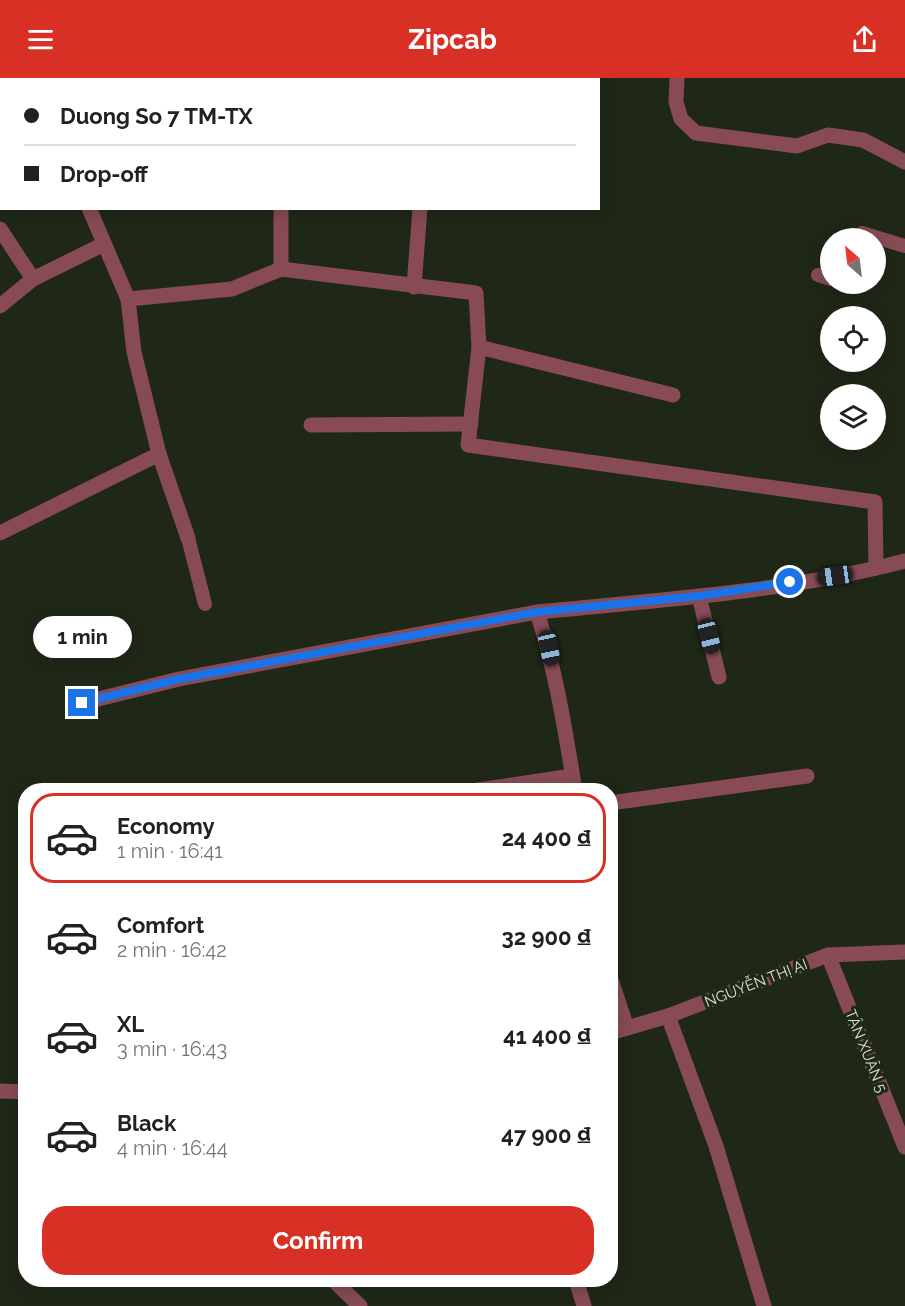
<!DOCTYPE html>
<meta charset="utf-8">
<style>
body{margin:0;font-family:Raleway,sans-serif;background:#f2f2f2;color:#202124;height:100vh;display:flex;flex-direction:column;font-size:22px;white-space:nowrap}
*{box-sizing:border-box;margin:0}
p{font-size:20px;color:#757577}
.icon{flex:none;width:33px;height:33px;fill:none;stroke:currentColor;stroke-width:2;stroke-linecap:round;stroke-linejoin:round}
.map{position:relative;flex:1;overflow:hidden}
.sheet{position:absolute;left:18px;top:705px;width:600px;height:504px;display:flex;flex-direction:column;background:#fff;border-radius:24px;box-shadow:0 3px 15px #0003}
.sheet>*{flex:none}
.hud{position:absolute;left:0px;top:0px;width:600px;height:132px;box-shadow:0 3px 15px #0003;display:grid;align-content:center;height:132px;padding:0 24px;background:#fff}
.needle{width:39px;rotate:332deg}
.controls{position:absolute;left:820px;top:150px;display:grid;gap:12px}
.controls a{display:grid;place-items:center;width:66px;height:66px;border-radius:50%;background:#fff;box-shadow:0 3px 15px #0003;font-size:30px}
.end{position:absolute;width:27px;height:27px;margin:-14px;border:8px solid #1a73e8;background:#fff;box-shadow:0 0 0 3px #fff}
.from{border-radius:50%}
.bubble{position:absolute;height:42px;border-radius:21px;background:#fff;box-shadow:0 3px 15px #0003;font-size:20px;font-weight:700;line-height:42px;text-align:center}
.car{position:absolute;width:18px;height:36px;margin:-18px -9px;border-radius:8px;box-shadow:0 0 4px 2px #0007;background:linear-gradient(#222 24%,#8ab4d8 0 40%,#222 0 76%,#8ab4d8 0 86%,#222 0)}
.hud b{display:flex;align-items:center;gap:21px;height:57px;font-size:22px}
.hud b+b{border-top:2px solid #e0e0e0}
.hud i{width:15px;height:15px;background:#202124}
ul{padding:10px 0 0;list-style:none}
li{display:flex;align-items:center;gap:18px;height:90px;margin:0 12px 9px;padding:0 12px;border:3px solid transparent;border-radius:24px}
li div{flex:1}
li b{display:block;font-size:22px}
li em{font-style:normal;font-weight:700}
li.on{border-color:#d93025}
li>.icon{width:54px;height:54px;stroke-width:1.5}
.button{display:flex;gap:12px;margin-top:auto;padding:12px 24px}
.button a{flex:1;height:69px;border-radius:24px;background:#d93025;color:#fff;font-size:24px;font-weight:700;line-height:69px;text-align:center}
header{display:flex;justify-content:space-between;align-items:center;height:78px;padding:0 24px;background:#d93025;color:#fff;font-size:27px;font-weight:700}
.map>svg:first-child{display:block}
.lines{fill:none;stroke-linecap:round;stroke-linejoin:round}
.service{stroke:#884b55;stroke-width:14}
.minor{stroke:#884b55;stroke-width:15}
.tertiary{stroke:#884b55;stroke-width:15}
.route{stroke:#1a73e8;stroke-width:8}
.labels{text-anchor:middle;stroke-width:6;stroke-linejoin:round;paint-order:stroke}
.street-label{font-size:15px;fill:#dbe1d6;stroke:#1f2817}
</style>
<header><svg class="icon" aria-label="menu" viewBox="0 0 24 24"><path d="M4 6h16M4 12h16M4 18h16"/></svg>Zipcab<svg class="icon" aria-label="share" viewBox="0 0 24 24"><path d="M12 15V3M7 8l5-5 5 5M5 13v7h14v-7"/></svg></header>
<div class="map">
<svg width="905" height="1228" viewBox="0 0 905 1228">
<rect width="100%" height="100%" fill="#1f2817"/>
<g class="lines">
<g class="service">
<polyline points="860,160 862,155 905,168"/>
<polyline points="818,197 831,201"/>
<polyline points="188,460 205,526"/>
</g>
<g class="minor">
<polyline points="677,0 676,24 681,41 696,55 797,68 828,57 863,62 905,84"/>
<polyline points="287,2 287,0"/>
<polyline points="452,2 452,0"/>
<polyline points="89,130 128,221"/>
<polyline points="0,151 33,201"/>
<polyline points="281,191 476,215 479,269 468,367 875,424 876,490"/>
<polyline points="414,209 420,130"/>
<polyline points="0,228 33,201 104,166"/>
<polyline points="479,269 673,317"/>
<polyline points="311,347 471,346"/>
<polyline points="159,376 188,460"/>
<polyline points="0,455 159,376 134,274 128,221 232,211 281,191 281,130"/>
<polyline points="699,518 719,599"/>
<polyline points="82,625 179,601 537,534"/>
<polyline points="478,712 572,698"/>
<path d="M575,712c-10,-60 -19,-119 -38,-178 123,-12 249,-20 368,-51"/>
<polyline points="610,725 807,698"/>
<polyline points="828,877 905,1069"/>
<polyline points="610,898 627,950"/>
<polyline points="668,938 716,1068 764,1228"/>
<polyline points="333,1202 360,1228"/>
<polyline points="576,1202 584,1228"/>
</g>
<g class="tertiary">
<polyline points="610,955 668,938 828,877 905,874"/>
<polyline points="0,1013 26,1014"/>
</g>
</g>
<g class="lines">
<polyline class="route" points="82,625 179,601 537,534 699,518 790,504"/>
</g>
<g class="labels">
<g class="street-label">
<text transform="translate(756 905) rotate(-21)" y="5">NGUYỄN THỊ AI</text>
<text transform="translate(866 973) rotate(68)" y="5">TÂN XUÂN 5</text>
</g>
</g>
</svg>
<div class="controls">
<a><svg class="needle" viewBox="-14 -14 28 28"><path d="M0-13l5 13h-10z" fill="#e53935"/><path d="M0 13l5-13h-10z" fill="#757577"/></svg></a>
<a><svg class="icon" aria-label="locate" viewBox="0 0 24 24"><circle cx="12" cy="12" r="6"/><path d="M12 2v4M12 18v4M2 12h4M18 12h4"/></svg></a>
<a><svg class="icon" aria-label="layers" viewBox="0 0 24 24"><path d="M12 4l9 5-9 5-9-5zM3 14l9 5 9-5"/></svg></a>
</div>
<i class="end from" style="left:790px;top:504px"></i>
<i class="end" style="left:82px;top:625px"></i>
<div class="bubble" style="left:33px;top:538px;width:99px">1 min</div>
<i class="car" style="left:835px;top:498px;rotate:262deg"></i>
<i class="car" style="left:709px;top:558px;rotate:166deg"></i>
<i class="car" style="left:549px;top:570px;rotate:168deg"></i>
<div class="hud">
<b><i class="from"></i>Duong So 7 TM-TX</b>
<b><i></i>Drop-off</b>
</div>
<section class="sheet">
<ul>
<li class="on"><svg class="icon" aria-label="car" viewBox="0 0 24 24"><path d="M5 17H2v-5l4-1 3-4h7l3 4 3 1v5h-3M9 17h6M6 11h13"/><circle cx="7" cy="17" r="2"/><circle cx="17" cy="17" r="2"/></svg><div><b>Economy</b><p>1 min · 16:41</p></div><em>24 400 ₫</em></li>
<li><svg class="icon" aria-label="car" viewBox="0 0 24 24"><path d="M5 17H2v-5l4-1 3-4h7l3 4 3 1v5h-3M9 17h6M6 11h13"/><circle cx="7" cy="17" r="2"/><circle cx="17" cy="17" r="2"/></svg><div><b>Comfort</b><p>2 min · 16:42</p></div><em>32 900 ₫</em></li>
<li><svg class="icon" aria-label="car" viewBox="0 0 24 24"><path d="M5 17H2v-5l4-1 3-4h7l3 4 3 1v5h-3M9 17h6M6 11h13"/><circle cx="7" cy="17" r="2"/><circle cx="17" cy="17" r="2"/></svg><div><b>XL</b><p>3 min · 16:43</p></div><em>41 400 ₫</em></li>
<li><svg class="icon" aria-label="car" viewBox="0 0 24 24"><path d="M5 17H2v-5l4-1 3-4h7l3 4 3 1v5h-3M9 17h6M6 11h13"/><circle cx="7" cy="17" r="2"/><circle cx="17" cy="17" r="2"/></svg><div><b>Black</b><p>4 min · 16:44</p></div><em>47 900 ₫</em></li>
</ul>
<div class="button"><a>Confirm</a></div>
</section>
</div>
